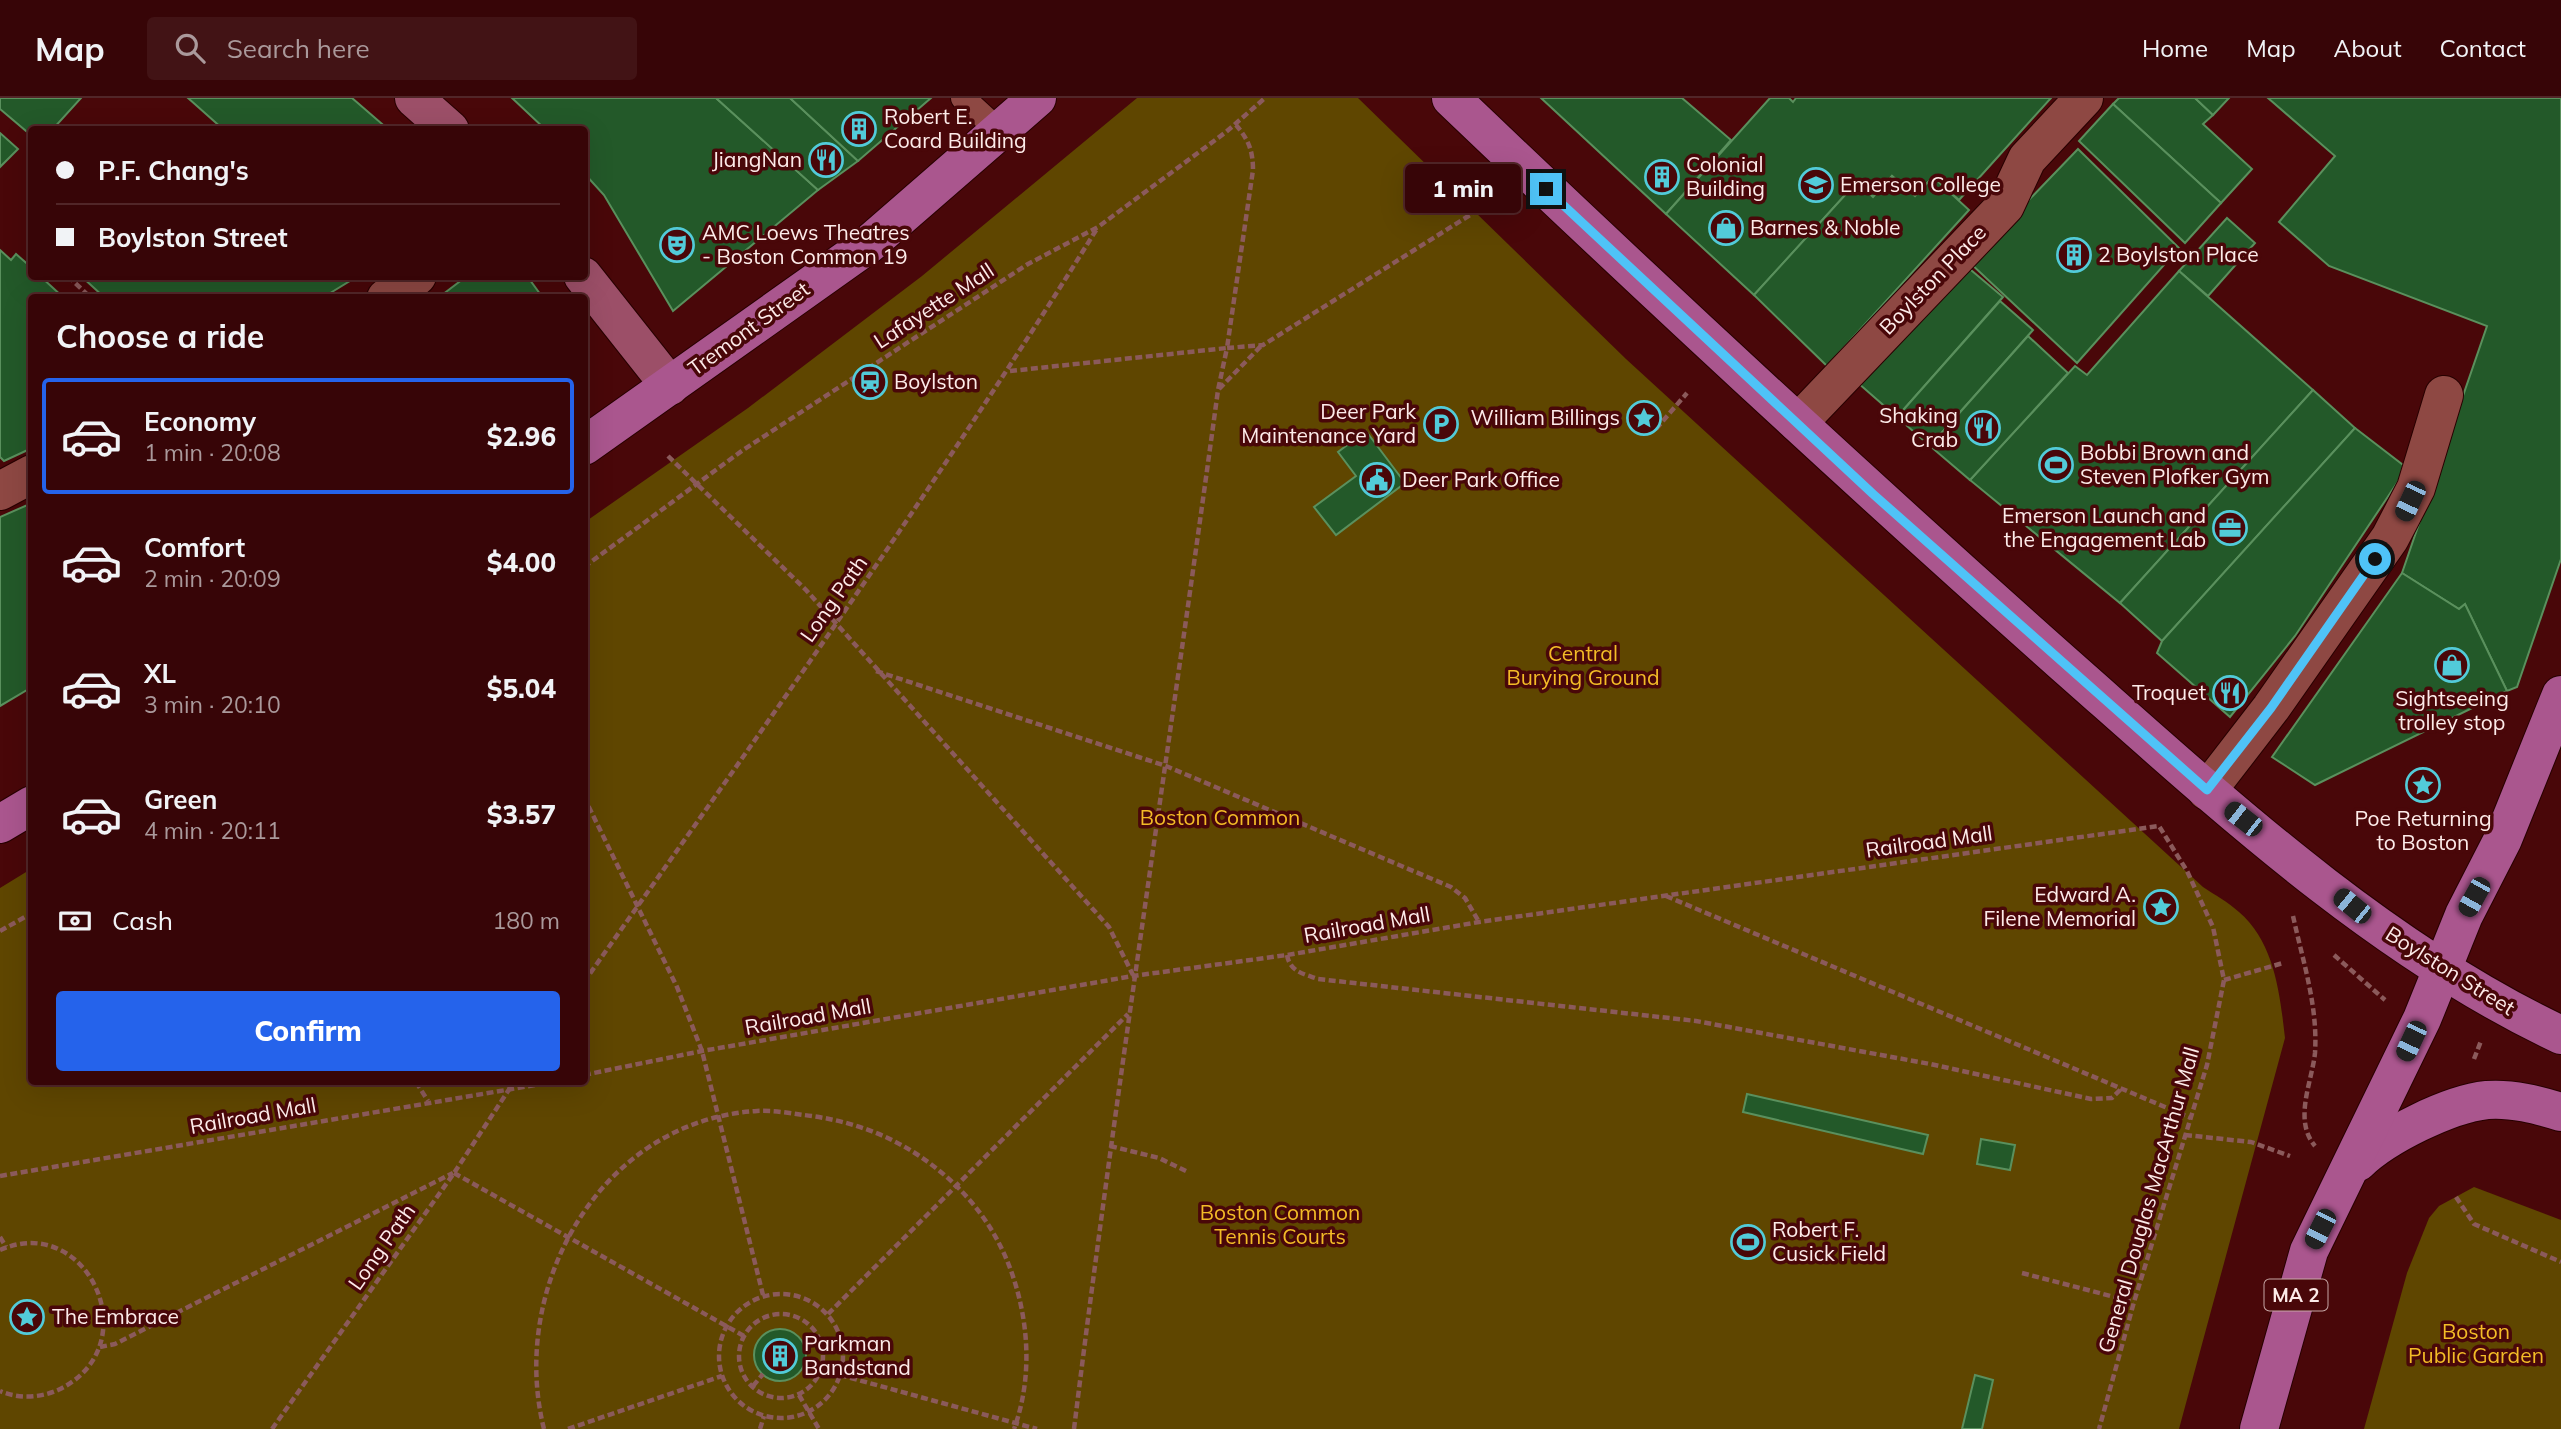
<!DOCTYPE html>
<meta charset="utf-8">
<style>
body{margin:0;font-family:Mulish,sans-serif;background:#421315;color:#f1f3f6;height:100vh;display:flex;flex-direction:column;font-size:26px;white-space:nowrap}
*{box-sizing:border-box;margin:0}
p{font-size:23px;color:#aa999b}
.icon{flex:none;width:38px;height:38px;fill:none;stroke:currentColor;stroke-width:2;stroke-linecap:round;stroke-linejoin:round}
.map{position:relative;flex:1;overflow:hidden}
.side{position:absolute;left:28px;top:196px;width:560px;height:791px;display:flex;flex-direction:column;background:#370507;border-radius:7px;box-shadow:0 7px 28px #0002,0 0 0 2px #512628}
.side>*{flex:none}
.top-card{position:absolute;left:28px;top:28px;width:560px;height:154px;border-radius:7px;box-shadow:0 7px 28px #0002,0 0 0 2px #512628;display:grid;align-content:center;height:154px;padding:0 28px;background:#370507}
.end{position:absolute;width:32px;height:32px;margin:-16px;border:9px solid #4fc3f7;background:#111;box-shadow:0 0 0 4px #111}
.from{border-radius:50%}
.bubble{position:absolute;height:49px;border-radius:7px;background:#370507;box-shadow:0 7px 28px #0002,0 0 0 2px #512628;font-size:23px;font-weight:800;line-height:49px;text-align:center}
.car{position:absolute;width:21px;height:42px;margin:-21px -10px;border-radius:9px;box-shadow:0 0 5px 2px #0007;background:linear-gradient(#222 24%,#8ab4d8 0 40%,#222 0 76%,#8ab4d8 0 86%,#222 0)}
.top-card b{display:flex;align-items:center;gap:24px;height:66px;font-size:26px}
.top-card b+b{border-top:2px solid #512628}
.top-card i{width:18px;height:18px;background:#f1f3f6}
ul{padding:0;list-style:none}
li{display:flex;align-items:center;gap:21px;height:116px;margin:0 14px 10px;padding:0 14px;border:4px solid transparent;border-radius:7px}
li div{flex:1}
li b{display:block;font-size:26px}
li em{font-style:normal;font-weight:800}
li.current{border-color:#2563eb}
li>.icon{width:63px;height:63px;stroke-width:1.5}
h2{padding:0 28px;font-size:32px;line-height:84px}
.pay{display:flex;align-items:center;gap:18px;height:77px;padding:0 28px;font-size:26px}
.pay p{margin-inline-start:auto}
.action{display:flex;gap:14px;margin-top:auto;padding:14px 28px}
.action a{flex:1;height:80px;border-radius:7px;background:#2563eb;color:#fff;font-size:28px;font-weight:800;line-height:80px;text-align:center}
header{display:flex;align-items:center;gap:42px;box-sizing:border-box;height:98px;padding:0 35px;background:#370507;border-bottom:2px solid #512628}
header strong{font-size:33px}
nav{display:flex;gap:38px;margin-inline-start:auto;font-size:24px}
.search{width:490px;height:63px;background:#421315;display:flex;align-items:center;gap:18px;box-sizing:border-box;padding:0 24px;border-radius:7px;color:#aa999b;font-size:26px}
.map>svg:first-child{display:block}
.green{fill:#5f4600}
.building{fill:#235929;stroke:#5a905d;stroke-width:2}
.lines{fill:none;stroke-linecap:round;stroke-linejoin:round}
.lane-casing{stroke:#270000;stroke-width:26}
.street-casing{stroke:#270000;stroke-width:40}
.secondary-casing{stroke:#270000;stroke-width:40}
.primary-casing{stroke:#270000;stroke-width:40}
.path{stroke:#8b5a5b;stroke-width:4.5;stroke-dasharray:7 3.5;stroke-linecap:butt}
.lane{stroke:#8e4843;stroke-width:24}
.street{stroke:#8e4843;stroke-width:38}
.secondary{stroke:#9c4f68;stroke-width:38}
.primary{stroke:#aa568e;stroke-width:38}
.route{stroke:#4fc3f7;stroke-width:9}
.labels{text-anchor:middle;stroke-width:7;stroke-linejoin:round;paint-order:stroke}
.shield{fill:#490709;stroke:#c7a7a6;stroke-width:2}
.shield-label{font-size:19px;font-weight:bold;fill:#fdebe9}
.poi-label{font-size:21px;fill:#fdebe9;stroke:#490709;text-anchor:start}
.street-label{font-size:21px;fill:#fdebe9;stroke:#490709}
.park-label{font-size:21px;fill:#f3bc27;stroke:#490709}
</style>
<header>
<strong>Map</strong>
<div class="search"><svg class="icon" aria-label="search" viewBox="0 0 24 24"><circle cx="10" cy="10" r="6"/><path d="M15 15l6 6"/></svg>Search here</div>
<nav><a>Home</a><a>Map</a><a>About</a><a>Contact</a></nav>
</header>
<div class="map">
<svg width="2561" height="1331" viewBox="0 0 2561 1331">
<rect width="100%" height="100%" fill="#490709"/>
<g class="green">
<path d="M1137,0h221l268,261 577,528c12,8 25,15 36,25 36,31 41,83 46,126l-106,391h-2179v-541l31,-19 1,213h552l1,-560 163,-114 174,-132z"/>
<polygon points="2474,1089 2561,1122 2561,1331 2364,1331 2407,1175 2429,1120 2439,1108"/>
</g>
<g class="building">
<polygon points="0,0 81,0 52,32 32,32 32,38 0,11"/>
<polygon points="188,0 352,0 389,32 224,32"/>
<polygon points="512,0 716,0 818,92 673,213 604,97 584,75 584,32 546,32"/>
<polygon points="716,0 790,0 858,63 818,92"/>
<polygon points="790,0 931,0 858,63"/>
<polygon points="1541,0 1682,0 1731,42 1666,116"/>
<polygon points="1770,0 1789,0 1793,4 1796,0 2051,0 1959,102 1933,79 1915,98 1892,78 1873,99 1857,84 1754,197 1666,116"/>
<polygon points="2119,0 2195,0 2213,17 2203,26 2252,71 2221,105 2113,6"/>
<polygon points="2195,0 2229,0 2213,17"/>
<polygon points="2268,0 2561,0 2561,461 2517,589 2507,593 2465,506 2459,511 2402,475 2487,228 2329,168 2279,124 2335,58"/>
<polygon points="2113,6 2221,105 2185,145 2079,43"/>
<polygon points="0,35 18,51 0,69"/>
<polygon points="2078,51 2179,150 2077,265 1969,164"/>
<polygon points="1892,78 1915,98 1933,79 1969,112 1827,268 1754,197 1857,84 1873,99"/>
<polygon points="2227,120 2255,145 2208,198 2179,173"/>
<polygon points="0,152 11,162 16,156 32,170 32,178 40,178 64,200 32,200 32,350 4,363 0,359"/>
<polygon points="1965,167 2003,199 1897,319 1858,285"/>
<polygon points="2179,173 2313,292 2120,505 1970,382 2075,268 2087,277"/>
<polygon points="81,178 358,178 322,200 105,200"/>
<polygon points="467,178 527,178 543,200 438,200"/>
<polygon points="2000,203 2033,232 1930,348 1897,319"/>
<polygon points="2028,238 2068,275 1970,382 1930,348"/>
<polygon points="2313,292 2355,330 2162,543 2120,505"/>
<polygon points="2355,330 2407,370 2295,538 2230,619 2157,555 2162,543"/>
<polygon points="1366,333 1405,385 1336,437 1314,409 1356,378 1338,354"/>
<polygon points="32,405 32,589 0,608 0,419"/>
<polygon points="2402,475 2459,511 2465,506 2507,593 2315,687 2272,659"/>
<polygon points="1747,996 1928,1037 1923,1056 1743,1014"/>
<polygon points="1981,1041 2015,1047 2010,1072 1977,1066"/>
<circle cx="780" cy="1257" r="26"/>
<polygon points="1975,1277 1993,1282 1982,1331 1962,1331"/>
</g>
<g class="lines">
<g class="lane-casing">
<polyline id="lane" points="963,0 998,32"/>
</g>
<g class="street-casing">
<g id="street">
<polyline points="386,200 417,178"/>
<polyline points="1798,325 2005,108 2027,61 2084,0"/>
<polyline points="0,393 32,376"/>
<polyline points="2207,693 2271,610 2390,440 2416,390 2444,297"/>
</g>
</g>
<g class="secondary-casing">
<g id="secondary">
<polyline points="414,0 450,32"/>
<polyline points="583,178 670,288"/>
</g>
</g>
<g class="primary-casing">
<g id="primary">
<path d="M1451,0c201,192 405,381 613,566 152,134 312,284 497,371"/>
<polyline points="584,348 869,146 1037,0"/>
<polyline points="0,726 32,707"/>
<path d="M2358,1064c27,-26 91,-58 129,-62 25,-2 51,5 74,12"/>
<polyline points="2259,1331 2309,1153 2422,921 2464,817 2503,741 2561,597"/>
</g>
</g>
<g class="path">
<polyline points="68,178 91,200"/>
<path d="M1010,273l217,-23 26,-178c0,-20 -5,-31 -17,-45"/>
<polyline points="1219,291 1262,247"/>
<polyline points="1656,331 1687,295"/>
<polyline points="668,358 806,492 1109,829 1133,877"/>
<polyline points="584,469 743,352 1028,166 1098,129 1226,34 1265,0"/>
<polyline points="876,573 1166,668 1451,789 1465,800 1479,824"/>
<polyline points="584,699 677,889 702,953 763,1197"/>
<polyline points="1666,798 2191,1020"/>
<path d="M2293,818c10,46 25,90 22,137 -3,29 -22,67 0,93"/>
<polyline points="0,833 32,815"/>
<path d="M1287,857c3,17 17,19 31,24l378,42 234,43 161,35 21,-1 10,-10"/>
<polyline points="2334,857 2385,902"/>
<polyline points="2224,882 2283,865"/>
<path d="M584,884c176,-249 353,-496 514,-755"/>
<polyline points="2474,961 2481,943"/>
<polyline points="584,977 702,953 1133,878 1287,857 1479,824 2159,728 2187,773 2213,829 2224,882 2207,967 2134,1204 2099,1331"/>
<polyline points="416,984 428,1003"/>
<polyline points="2185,1037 2251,1044 2290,1058"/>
<polyline points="1110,1048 1159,1060 1186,1073"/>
<polyline points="454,1075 744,1238"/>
<polyline points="0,1078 553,984"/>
<polyline points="2456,1099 2474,1126 2561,1164"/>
<polyline points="0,1139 6,1149"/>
<path d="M0,1152c88,-39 150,97 58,140 -18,8 -40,9 -58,1"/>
<polyline points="2022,1175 2134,1204"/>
<circle cx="781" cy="1258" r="62"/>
<polyline points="828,1216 1128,916"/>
<circle cx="781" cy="1258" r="42"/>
<polyline points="100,1249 115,1246 453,1075"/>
<polyline points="840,1277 1037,1331"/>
<polyline points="753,1288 763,1276"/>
<polyline points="799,1297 819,1331"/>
<polyline points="272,1331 454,1075 514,984"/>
<path d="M544,1331c-36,-142 57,-309 213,-318 15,-1 32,2 47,4 42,5 79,17 114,40 42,28 74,65 92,113 19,51 23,109 4,161"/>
<polyline points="568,1331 722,1278"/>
<polyline points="760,1331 764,1318"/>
<path d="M1074,1331c43,-347 97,-692 144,-1039l9,-42 36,-3 223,-140"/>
</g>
<use href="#lane" class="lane"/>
<use href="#street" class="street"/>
<use href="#secondary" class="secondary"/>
<use href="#primary" class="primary"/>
</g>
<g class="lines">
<polyline class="route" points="1546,91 1873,396 2207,692 2271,610 2375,461"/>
</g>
<defs>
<g id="building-ring" transform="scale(1.75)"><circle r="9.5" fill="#490709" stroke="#52cbd9" stroke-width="1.5"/><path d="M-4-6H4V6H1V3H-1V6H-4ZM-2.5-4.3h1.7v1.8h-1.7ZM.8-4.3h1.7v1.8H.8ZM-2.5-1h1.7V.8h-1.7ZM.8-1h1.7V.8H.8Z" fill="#52cbd9"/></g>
<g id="restaurant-ring" transform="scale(1.75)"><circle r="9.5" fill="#490709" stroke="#52cbd9" stroke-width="1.5"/><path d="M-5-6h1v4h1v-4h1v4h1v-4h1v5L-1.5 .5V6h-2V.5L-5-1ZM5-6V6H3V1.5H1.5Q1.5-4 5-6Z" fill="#52cbd9"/></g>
<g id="university-ring" transform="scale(1.75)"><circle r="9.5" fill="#490709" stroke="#52cbd9" stroke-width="1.5"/><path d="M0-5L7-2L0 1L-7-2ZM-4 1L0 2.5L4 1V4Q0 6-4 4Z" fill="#52cbd9"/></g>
<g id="shop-ring" transform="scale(1.75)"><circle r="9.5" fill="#490709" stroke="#52cbd9" stroke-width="1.5"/><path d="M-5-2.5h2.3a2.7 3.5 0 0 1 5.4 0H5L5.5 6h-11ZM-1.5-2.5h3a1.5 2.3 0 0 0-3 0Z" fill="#52cbd9"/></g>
<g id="theatre-ring" transform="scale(1.75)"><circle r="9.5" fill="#490709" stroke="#52cbd9" stroke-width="1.5"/><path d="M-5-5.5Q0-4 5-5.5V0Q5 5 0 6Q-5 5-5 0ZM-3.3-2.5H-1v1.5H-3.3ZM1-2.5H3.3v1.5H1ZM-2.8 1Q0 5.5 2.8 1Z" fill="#52cbd9"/></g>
<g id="station-ring" transform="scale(1.75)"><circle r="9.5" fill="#490709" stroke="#52cbd9" stroke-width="1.5"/><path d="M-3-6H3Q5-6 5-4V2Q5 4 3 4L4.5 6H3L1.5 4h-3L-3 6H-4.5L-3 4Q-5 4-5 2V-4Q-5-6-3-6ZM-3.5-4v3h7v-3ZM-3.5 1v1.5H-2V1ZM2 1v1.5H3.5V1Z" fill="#52cbd9"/></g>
<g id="sight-ring" transform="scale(1.75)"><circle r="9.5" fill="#490709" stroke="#52cbd9" stroke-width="1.5"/><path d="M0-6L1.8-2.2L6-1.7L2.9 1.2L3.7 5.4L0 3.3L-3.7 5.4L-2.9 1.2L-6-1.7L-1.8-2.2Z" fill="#52cbd9"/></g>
<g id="parking-ring" transform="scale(1.75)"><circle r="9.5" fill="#490709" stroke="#52cbd9" stroke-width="1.5"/><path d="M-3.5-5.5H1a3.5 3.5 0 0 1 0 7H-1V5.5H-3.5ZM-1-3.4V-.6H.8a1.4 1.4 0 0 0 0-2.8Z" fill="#52cbd9"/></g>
<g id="stadium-ring" transform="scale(1.75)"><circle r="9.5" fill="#490709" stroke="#52cbd9" stroke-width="1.5"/><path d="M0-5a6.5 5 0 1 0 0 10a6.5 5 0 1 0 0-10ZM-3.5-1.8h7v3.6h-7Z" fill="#52cbd9"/></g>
<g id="civic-ring" transform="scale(1.75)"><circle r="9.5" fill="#490709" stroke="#52cbd9" stroke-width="1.5"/><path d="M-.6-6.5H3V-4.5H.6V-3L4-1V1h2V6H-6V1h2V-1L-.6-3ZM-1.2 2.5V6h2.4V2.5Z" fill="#52cbd9"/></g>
<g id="office-ring" transform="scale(1.75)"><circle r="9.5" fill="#490709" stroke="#52cbd9" stroke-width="1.5"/><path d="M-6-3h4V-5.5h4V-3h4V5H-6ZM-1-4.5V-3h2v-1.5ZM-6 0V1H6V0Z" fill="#52cbd9"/></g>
</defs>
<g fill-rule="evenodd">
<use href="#building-ring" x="859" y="31"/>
<use href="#restaurant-ring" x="826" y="62"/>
<use href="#building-ring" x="1662" y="79"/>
<use href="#university-ring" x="1816" y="87"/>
<use href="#shop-ring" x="1726" y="130"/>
<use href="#theatre-ring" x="677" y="147"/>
<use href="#building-ring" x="2074" y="157"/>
<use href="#station-ring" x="870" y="284"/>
<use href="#sight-ring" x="1644" y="320"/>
<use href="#parking-ring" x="1441" y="326"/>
<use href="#restaurant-ring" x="1983" y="330"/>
<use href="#stadium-ring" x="2056" y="367"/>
<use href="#civic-ring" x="1377" y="382"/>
<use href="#office-ring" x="2230" y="430"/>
<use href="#shop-ring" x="2452" y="567"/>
<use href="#restaurant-ring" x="2230" y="595"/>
<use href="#sight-ring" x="2423" y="687"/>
<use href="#sight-ring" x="2161" y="809"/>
<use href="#stadium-ring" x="1748" y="1144"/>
<use href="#sight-ring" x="27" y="1219"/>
<use href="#building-ring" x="780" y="1258"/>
</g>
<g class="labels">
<rect class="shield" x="2264.5" y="1181.5" width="63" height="31" rx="5"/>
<g class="shield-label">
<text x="2296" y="1204">MA 2</text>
</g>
<g class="poi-label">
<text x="884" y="26">Robert E.<tspan x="884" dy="24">Coard Building</tspan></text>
<text x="802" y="69" text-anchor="end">JiangNan</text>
<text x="1686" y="74">Colonial<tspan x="1686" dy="24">Building</tspan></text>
<text x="1840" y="94">Emerson College</text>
<text x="1750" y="137">Barnes &amp; Noble</text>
<text x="702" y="142">AMC Loews Theatres<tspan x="702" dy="24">- Boston Common 19</tspan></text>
<text x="2098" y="164">2 Boylston Place</text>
<text x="894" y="291">Boylston</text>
<text x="1416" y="321" text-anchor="end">Deer Park<tspan x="1416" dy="24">Maintenance Yard</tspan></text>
<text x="1958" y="325" text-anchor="end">Shaking<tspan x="1958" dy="24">Crab</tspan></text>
<text x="1620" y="327" text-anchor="end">William Billings</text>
<text x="2080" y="362">Bobbi Brown and<tspan x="2080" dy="24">Steven Plofker Gym</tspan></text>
<text x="1402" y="389">Deer Park Office</text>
<text x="2206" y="425" text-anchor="end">Emerson Launch and<tspan x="2206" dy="24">the Engagement Lab</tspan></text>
<text x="2206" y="602" text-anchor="end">Troquet</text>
<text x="2452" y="608" text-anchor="middle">Sightseeing<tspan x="2452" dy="24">trolley stop</tspan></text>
<text x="2423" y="728" text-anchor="middle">Poe Returning<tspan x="2423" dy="24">to Boston</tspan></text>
<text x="2136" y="804" text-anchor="end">Edward A.<tspan x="2136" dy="24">Filene Memorial</tspan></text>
<text x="1772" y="1139">Robert F.<tspan x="1772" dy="24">Cusick Field</tspan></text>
<text x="52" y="1226">The Embrace</text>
<text x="804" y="1253">Parkman<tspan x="804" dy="24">Bandstand</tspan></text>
</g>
<g class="street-label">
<text transform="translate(1933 182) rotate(-46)" y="7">Boylston Place</text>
<text transform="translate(934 208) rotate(-33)" y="7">Lafayette Mall</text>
<text transform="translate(749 231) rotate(-36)" y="7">Tremont Street</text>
<text transform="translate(834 501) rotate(-55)" y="7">Long Path</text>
<text transform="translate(1929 744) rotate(-8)" y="7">Railroad Mall</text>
<text transform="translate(1367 827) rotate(-10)" y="7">Railroad Mall</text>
<text transform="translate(2450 873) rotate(32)" y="7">Boylston Street</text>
<text transform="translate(808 919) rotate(-10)" y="7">Railroad Mall</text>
<text transform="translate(253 1018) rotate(-10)" y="7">Railroad Mall</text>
<text transform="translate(2149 1102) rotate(-74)" y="7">General Douglas MacArthur Mall</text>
<text transform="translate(382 1149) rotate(-55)" y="7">Long Path</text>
</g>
<g class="park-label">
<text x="1583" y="563">Central<tspan x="1583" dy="24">Burying Ground</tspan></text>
<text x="1220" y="727">Boston Common</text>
<text x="1280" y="1122">Boston Common<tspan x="1280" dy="24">Tennis Courts</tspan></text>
<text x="2476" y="1241">Boston<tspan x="2476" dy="24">Public Garden</tspan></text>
</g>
</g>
</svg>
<i class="end from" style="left:2375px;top:461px"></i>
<i class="end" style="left:1546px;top:91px"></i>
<div class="bubble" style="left:1405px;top:66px;width:116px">1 min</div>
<i class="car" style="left:2410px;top:403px;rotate:205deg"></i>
<i class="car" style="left:2243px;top:721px;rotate:308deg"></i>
<i class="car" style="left:2474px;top:799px;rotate:209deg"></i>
<i class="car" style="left:2352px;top:808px;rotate:309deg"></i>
<i class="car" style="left:2411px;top:943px;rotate:205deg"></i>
<i class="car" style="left:2320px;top:1131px;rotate:207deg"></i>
<div class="top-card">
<b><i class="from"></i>P.F. Chang's</b>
<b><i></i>Boylston Street</b>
</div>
<section class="side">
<h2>Choose a ride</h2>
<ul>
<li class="current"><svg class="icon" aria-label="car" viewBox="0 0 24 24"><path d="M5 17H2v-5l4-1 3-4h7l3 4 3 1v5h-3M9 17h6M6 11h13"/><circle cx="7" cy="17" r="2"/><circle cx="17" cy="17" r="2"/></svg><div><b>Economy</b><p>1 min · 20:08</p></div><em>$2.96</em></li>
<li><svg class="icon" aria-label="car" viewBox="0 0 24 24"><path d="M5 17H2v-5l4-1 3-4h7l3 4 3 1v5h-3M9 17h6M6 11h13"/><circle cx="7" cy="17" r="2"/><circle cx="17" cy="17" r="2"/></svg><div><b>Comfort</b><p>2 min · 20:09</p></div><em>$4.00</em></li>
<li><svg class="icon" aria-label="car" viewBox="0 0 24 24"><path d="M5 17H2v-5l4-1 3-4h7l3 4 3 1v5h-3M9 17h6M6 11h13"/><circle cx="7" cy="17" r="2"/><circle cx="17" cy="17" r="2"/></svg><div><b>XL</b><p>3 min · 20:10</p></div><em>$5.04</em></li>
<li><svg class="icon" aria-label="car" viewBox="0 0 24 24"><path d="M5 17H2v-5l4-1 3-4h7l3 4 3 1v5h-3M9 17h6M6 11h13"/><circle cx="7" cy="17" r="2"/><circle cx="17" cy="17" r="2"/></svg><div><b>Green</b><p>4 min · 20:11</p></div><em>$3.57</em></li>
</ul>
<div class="pay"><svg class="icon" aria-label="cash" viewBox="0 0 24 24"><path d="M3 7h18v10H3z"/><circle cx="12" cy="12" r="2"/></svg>Cash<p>180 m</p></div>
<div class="action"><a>Confirm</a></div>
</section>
</div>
